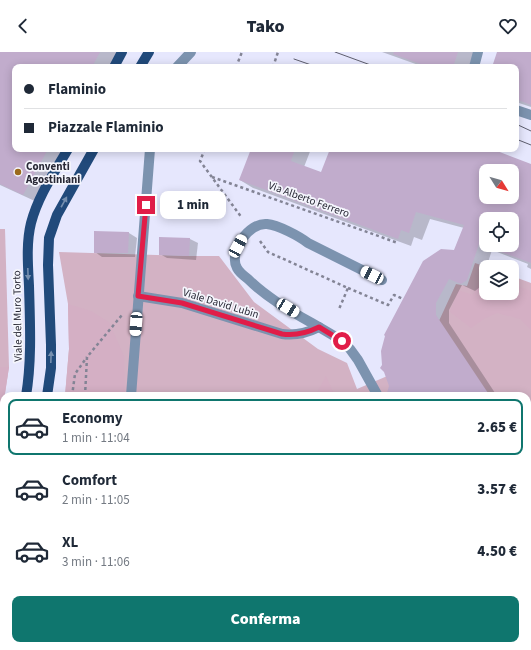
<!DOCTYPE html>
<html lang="it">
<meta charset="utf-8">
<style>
body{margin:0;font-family:"Source Sans 3",sans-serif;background:#f6f6f7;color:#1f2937;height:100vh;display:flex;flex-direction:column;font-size:15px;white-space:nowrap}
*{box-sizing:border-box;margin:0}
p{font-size:13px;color:#747a83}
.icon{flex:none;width:22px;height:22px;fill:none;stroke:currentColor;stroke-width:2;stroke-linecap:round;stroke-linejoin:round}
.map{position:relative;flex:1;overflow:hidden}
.drawer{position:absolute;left:0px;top:340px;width:531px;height:258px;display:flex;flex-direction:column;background:#fff;border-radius:12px 12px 0 0;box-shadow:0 2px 10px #0003}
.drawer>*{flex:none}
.banner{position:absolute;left:12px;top:12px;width:507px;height:88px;border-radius:8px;box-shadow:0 2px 10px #0003;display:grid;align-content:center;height:88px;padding:0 12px;background:#fff}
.needle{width:26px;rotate:127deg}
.buttons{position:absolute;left:479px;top:112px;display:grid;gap:8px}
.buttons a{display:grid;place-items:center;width:40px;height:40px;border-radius:8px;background:#fff;box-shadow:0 2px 10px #0003;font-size:20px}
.end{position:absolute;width:18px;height:18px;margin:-9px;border:5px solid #e11d48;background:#fff;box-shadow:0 0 0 2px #fff}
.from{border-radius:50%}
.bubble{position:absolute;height:28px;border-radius:8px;background:#fff;box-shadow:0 2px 10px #0003;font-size:13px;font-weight:800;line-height:28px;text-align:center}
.car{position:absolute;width:12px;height:24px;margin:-12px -6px;border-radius:5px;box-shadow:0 0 3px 1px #0007;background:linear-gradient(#fff 24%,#345 0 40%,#fff 0 76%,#345 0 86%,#fff 0)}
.banner b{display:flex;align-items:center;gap:14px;height:38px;font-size:15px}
.banner b+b{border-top:1px solid #e0e1e3}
.banner i{width:10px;height:10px;background:#1f2937}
ul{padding:7px 0 0;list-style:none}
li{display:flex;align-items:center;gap:12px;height:56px;margin:0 8px 6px;padding:0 4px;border:2px solid transparent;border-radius:8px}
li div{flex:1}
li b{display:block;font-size:15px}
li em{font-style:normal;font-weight:800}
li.selected{border-color:#0f766e}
li>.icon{width:36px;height:36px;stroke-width:1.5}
.action{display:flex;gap:8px;margin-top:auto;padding:8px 12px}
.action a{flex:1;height:46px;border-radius:8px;background:#0f766e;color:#fff;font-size:16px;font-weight:800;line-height:46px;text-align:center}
header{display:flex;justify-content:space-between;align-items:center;height:52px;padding:0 12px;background:#fff;font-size:18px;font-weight:800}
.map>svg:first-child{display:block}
.green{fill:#d3b2c4}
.forest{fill:#d4afc4}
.shadow{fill:#0003;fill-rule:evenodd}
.building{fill:#c1accc;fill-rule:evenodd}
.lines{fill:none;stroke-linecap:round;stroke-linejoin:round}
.path{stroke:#838495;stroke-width:2.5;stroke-dasharray:3 3;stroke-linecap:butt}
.service{stroke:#7c93af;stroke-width:10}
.minor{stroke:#7c93af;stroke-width:10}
.primary{stroke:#214a7b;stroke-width:10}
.tram{stroke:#5e5e6e;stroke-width:1}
.oneway{fill:#768faf}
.route{stroke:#e11d48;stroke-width:5}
.poi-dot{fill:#9b6a1d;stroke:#f5f6fd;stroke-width:1.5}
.labels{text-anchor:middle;stroke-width:3.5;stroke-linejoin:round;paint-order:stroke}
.poi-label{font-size:11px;font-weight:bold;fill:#282835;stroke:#f5f6fd;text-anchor:start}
.street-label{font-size:11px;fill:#282835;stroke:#f5f6fd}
</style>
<header><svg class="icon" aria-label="back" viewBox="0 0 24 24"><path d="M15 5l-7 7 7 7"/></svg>Tako<svg class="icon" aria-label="heart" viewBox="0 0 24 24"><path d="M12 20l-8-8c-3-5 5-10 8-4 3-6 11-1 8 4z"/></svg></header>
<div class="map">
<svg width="531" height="598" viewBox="0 0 531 598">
<rect width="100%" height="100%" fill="#e6e7fd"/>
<g class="green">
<polygon points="0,177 5,177 9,315 0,374"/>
<polygon points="59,200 189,204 219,204 254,250 318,297 347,311 357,337 420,310 456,232 467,234 475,211 487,215 486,241 512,241 512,224 531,231 531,598 7,598 8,594 527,594 527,344 65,344 69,297 68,252"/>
</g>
<g class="forest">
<polygon points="482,221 486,223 486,241 512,241 512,232 531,239 531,278 520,267 497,261 484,267 471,276 450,260 458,238 473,243"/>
<polygon points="68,252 91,259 109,270 124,304 125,344 65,344 69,297"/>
<polygon points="0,315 9,315 0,374"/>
<polygon points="326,324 335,344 315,344"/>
<polygon points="527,431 527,435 531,441 531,492 527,486"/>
<polygon points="17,594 105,594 104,598 16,598"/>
<polygon points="201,594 420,594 426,598 198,598"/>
</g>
<g class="shadow">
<polygon points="0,0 118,0 110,15 15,15 15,97 66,97 37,150 0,133"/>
<polygon points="382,0 474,0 469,15 424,15"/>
<polygon points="498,0 531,0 531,55 516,50 516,15 493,15"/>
<path d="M252,97h59l-7,18 18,6 9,-24h156l44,16v104l-4,-2 1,-3 -36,-14 -12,37 -5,4 -13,-6 -13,25v13l48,73h-105l72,-168 -34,-9 -8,21 -8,-3 -3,9 -158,-58 -13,-8zM486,119h26v26h-26zM486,167h26v26h-26z"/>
<polygon points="95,180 129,181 137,186 135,205 102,205 95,200"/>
<polygon points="160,186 190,187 198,191 196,208 167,206 160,202"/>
<polygon points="527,388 531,394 531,546 527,544"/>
<polygon points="527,583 531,589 525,598 520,596 520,598 494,598 495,594 527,594"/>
<polygon points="463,594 474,594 473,596"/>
</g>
<g class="building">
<polygon points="0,0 100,0 92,15 15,15 15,97 48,97 23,143 0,132"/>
<polygon points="394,0 458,0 453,15 429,15 393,2"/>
<polygon points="497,0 531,0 531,53 516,47 516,15 492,15"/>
<path d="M251,97h44l-4,12 30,11 9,-23h162l39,15v99l-52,-19 -12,36 -6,4 -12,-5 -13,24v12l54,81h-104l3,-10 -5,-14 -4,-4 2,-3 -1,-14 4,-15 -1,-1 39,-74 18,-12 13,1 10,-25 -48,-13 -7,21 -8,-3 -3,9 -159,-59zM486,119h26v26h-26zM486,167h26v26h-26z"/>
<polygon points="94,179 129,180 128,201 94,201"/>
<polygon points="159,185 190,186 189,204 159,203"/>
</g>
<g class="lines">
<g class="path">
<polyline points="236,15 242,0"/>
<polyline points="273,15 278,0"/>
<polyline points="205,97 200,109 242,166"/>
<polyline points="212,125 398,191"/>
<polyline points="260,189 268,200 348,236 339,257"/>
<polyline points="348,236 388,253 394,243 403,247"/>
<polyline points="72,344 75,322 87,305"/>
<polyline points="85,344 87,305 122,263"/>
<polyline points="28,598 29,594"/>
<polyline points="61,598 61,594"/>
</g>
<g class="service">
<polyline points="177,15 191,0"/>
<path d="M138,244l44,7 100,31c14,2 25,-1 37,-7"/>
<polyline points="131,344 150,97"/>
<path d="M378,344l-20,-36 -8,-11 -8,-8c-31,-20 -68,-36 -94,-62 -4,-3 -9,-7 -11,-11 -9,-16 12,-46 30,-44 11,1 32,12 41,19l74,37"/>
<polyline points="419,594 429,598"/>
<polyline points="112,598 112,594"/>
<polyline points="245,598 248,594"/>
<polyline points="283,598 286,594"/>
<polyline points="345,598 346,594"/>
<polyline points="483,598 485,594"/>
</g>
<g class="minor">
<polyline points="474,15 478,0"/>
<polyline points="516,58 531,63"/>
</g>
<g class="primary">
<polyline points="114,15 122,0"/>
<polyline points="140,15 149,0"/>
<path d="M26,344c6,-36 4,-73 3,-110 -1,-20 -3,-43 2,-63 7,-27 23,-50 37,-74"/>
<polyline points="47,344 51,316 51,293 48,213 49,186 57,163 94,97"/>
<polyline points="0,470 4,452"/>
<polyline points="0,550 4,535"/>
</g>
<g class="tram">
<polyline points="335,0 376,15"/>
<polyline points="294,7 317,15"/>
<polyline points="516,72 531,79"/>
<polyline points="516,87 531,93"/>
</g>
</g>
<defs><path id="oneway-solid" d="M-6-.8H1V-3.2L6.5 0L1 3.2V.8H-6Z"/></defs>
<g class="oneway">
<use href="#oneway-solid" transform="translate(64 150) rotate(-61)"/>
<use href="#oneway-solid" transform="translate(28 222) rotate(88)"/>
<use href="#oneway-solid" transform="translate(51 305) rotate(-88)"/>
</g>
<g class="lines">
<path class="route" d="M146,153l-8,91 44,7 100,31c14,2 25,-1 37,-7l23,14"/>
</g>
<circle class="poi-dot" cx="18" cy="120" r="4"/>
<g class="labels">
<g class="poi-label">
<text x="26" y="118">Conventi<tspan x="26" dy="13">Agostiniani</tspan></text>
</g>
<g class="street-label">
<text transform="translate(309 147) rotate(20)" y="4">Via Alberto Ferrero</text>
<text transform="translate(221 251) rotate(17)" y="4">Viale David Lubin</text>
<text transform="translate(17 264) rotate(-91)" y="4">Viale del Muro Torto</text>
</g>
</g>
</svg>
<div class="buttons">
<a><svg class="needle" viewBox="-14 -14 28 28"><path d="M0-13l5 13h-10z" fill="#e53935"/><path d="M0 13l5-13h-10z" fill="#747a83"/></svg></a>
<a><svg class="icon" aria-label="locate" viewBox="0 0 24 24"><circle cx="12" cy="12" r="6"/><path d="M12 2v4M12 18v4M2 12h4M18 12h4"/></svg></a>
<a><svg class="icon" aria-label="layers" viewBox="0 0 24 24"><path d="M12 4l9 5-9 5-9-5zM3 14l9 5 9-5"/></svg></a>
</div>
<i class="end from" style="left:342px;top:289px"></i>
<i class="end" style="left:146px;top:153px"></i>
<div class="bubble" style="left:160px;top:139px;width:66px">1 min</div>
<i class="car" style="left:238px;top:194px;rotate:28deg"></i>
<i class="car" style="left:372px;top:223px;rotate:296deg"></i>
<i class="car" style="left:288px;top:256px;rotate:121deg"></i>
<i class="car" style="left:136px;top:272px;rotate:184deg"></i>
<div class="banner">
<b><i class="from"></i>Flaminio</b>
<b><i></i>Piazzale Flaminio</b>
</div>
<section class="drawer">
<ul>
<li class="selected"><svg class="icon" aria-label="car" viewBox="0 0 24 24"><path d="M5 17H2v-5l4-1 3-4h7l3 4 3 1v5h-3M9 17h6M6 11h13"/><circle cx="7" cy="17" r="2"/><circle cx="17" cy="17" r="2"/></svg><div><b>Economy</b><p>1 min · 11:04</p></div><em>2.65 €</em></li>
<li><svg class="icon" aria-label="car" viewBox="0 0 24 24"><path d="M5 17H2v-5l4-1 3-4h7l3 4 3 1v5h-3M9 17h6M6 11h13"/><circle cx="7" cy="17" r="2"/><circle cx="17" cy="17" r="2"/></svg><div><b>Comfort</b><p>2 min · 11:05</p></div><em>3.57 €</em></li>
<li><svg class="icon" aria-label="car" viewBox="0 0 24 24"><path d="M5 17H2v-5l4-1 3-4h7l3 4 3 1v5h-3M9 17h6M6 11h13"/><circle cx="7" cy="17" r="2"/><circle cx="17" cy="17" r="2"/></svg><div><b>XL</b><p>3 min · 11:06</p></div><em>4.50 €</em></li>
</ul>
<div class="action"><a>Conferma</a></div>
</section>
</div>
